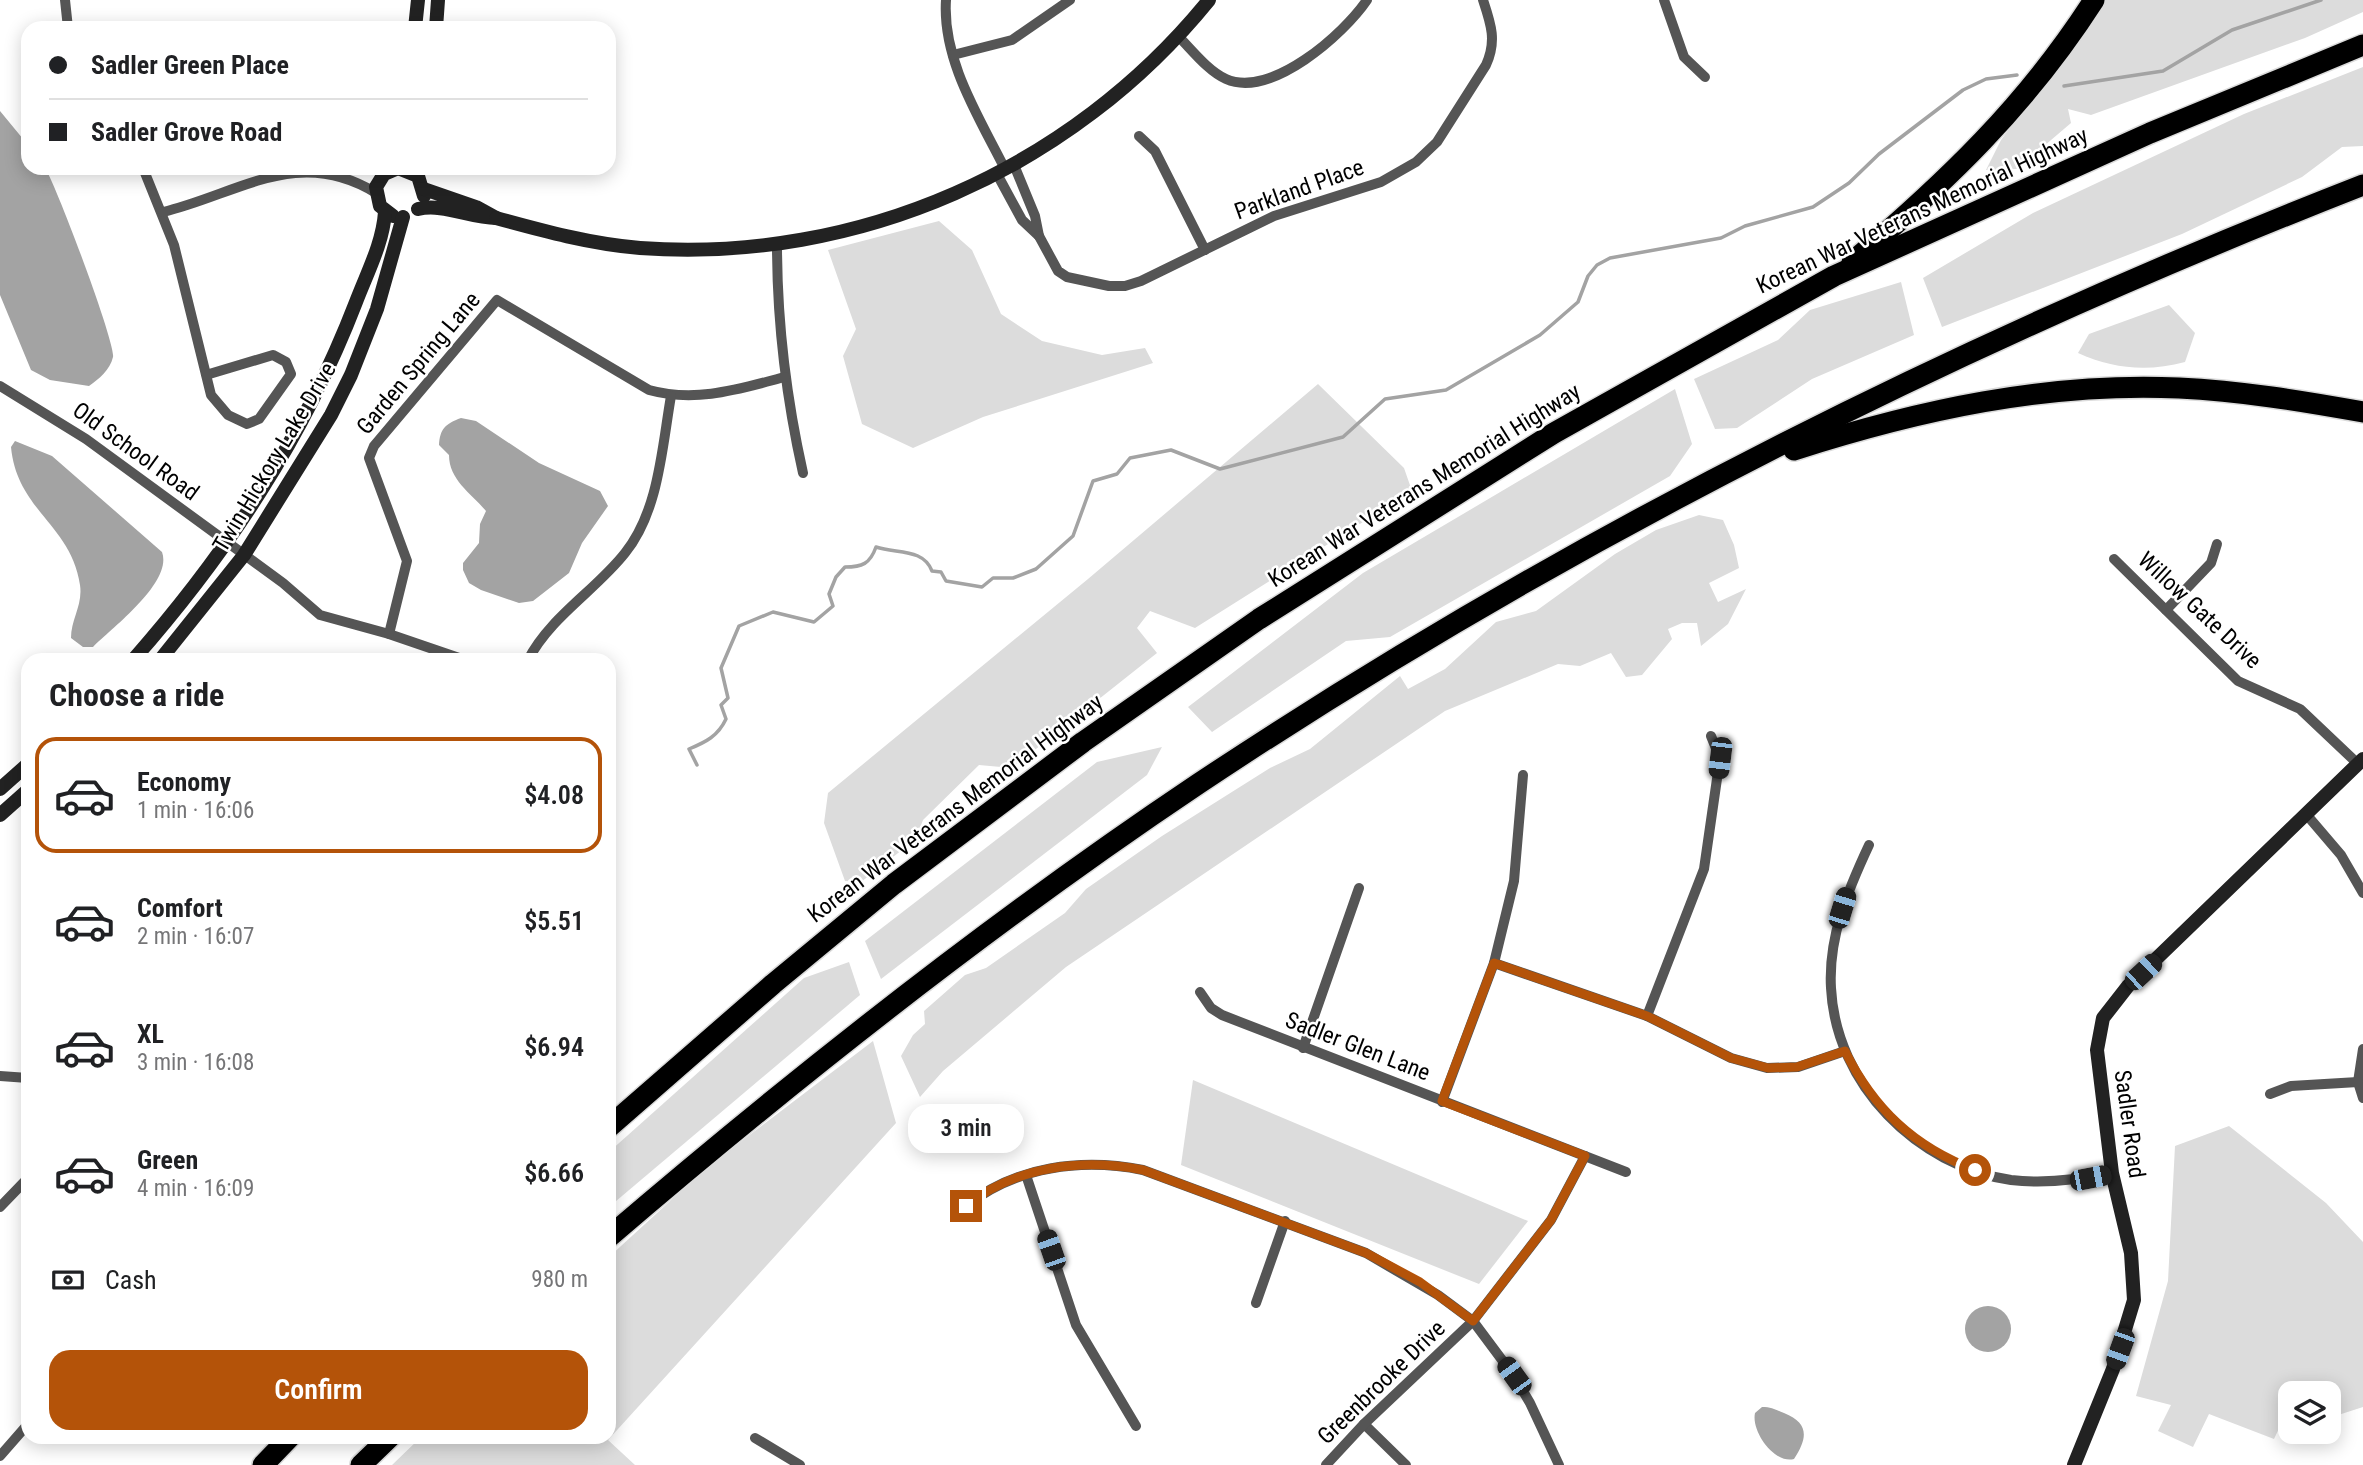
<!DOCTYPE html>
<meta charset="utf-8">
<style>
body{margin:0;font-family:"Roboto Condensed",sans-serif;background:#f2f2f2;color:#202124;height:100vh;display:flex;flex-direction:column;font-size:26px;white-space:nowrap}
*{box-sizing:border-box;margin:0}
p{font-size:23px;color:#757577}
.icon{flex:none;width:38px;height:38px;fill:none;stroke:currentColor;stroke-width:2;stroke-linecap:round;stroke-linejoin:round}
.map{position:relative;flex:1;overflow:hidden}
.details{position:absolute;left:21px;top:653px;width:595px;height:791px;display:flex;flex-direction:column;background:#fff;border-radius:21px;box-shadow:0 4px 18px #0003}
.details>*{flex:none}
.guide{position:absolute;left:21px;top:21px;width:595px;height:154px;border-radius:21px;box-shadow:0 4px 18px #0003;display:grid;align-content:center;height:154px;padding:0 28px;background:#fff}
.controls{position:absolute;left:2278px;top:1381px;display:grid;gap:14px}
.controls a{display:grid;place-items:center;width:63px;height:63px;border-radius:14px;background:#fff;box-shadow:0 4px 18px #0003;font-size:35px}
.end{position:absolute;width:32px;height:32px;margin:-16px;border:9px solid #b45309;background:#fff;box-shadow:0 0 0 4px #fff}
.from{border-radius:50%}
.bubble{position:absolute;height:49px;border-radius:21px;background:#fff;box-shadow:0 4px 18px #0003;font-size:23px;font-weight:600;line-height:49px;text-align:center}
.car{position:absolute;width:21px;height:42px;margin:-21px -10px;border-radius:9px;box-shadow:0 0 5px 2px #0007;background:linear-gradient(#222 24%,#8ab4d8 0 40%,#222 0 76%,#8ab4d8 0 86%,#222 0)}
.guide b{display:flex;align-items:center;gap:24px;height:66px;font-size:26px}
.guide b+b{border-top:2px solid #e0e0e0}
.guide i{width:18px;height:18px;background:#202124}
ul{padding:0;list-style:none}
li{display:flex;align-items:center;gap:21px;height:116px;margin:0 14px 10px;padding:0 14px;border:4px solid transparent;border-radius:21px}
li div{flex:1}
li b{display:block;font-size:26px}
li em{font-style:normal;font-weight:600}
li.active{border-color:#b45309}
li>.icon{width:63px;height:63px;stroke-width:1.5}
h2{padding:0 28px;font-size:32px;line-height:84px}
.pay{display:flex;align-items:center;gap:18px;height:77px;padding:0 28px;font-size:26px}
.pay p{margin-inline-start:auto}
.action{display:flex;gap:14px;margin-top:auto;padding:14px 28px}
.action a{flex:1;height:80px;border-radius:21px;background:#b45309;color:#fff;font-size:28px;font-weight:600;line-height:80px;text-align:center}
.map>svg:first-child{display:block}
.green{fill:#dcdcdc}
.water{fill:#a3a3a3}
.lines{fill:none;stroke-linecap:round;stroke-linejoin:round}
.stream{stroke:#a3a3a3;stroke-width:3.5}
.highway-casing{stroke:#dbdbdb;stroke-width:24}
.street{stroke:#555;stroke-width:10}
.secondary{stroke:#222;stroke-width:14}
.highway{stroke:#000;stroke-width:21}
.route{stroke:#b45309;stroke-width:9}
.labels{text-anchor:middle;stroke-width:5;stroke-linejoin:round;paint-order:stroke}
.street-label{font-size:23px;fill:#000;stroke:#fff}
</style>
<div class="map">
<svg width="2363" height="1465" viewBox="0 0 2363 1465">
<rect width="100%" height="100%" fill="#fff"/>
<g class="green">
<polygon points="2104,0 2363,0 2363,12 2305,38 2091,115 2068,109 2071,123 2017,169 1986,170 2001,140"/>
<polygon points="2363,67 2363,146 2342,147 2302,177 2182,234 1942,327 1923,278 2033,213 2244,114"/>
<polygon points="939,221 972,250 1001,314 1042,341 1102,355 1145,348 1153,363 983,417 913,448 862,424 843,356 856,329 828,250"/>
<polygon points="1901,282 1914,335 1812,379 1737,428 1715,429 1694,379 1778,340 1810,310"/>
<path d="M2169,305l26,28 -10,29c-37,10 -72,7 -107,-9l11,-19z"/>
<polygon points="1318,384 1404,468 1412,491 1195,628 1150,611 1137,628 1157,653 1012,768 979,765 923,820 916,839 861,882 845,881 824,823 828,793 1088,579"/>
<polygon points="1675,389 1692,444 1670,476 1390,637 1346,641 1212,732 1188,707 1363,573"/>
<polygon points="1699,515 1723,520 1734,545 1739,568 1709,583 1718,602 1746,589 1728,624 1701,646 1697,623 1682,623 1668,629 1672,639 1642,675 1626,677 1611,653 1580,666 1558,664 1445,711 1066,967 943,1071 920,1097 901,1056 913,1035 925,1024 924,1011 965,975 986,968 1065,913 1086,889 1162,836 1270,768 1310,749 1400,676 1408,689 1445,669 1496,622 1536,611 1615,554 1656,530"/>
<polygon points="1162,747 1147,775 881,979 865,941 1097,762"/>
<polygon points="849,962 860,995 609,1207 609,1152 804,978"/>
<polygon points="873,1041 896,1123 608,1440 635,1465 392,1465 421,1437 609,1437 609,1257 705,1169"/>
<polygon points="1193,1080 1528,1221 1479,1284 1181,1165"/>
<polygon points="2229,1126 2326,1203 2363,1242 2363,1407 2329,1418 2329,1393 2291,1393 2291,1413 2283,1420 2274,1439 2209,1414 2193,1447 2158,1431 2171,1405 2136,1396 2168,1281 2175,1146"/>
</g>
<g class="water">
<path d="M0,111l28,34v23h17c10,14 71,176 68,189 -3,13 -14,22 -24,29l-39,-6 -19,-10 -31,-75z"/>
<path d="M461,418l15,3 63,42 61,28 8,15 -26,37 -13,30 -36,28 -14,2 -38,-13 -12,-7 -6,-13v-7l16,-20 1,-19 6,-13c-15,-18 -37,-31 -37,-56l-10,-10c1,-16 6,-21 22,-27z"/>
<path d="M15,441l37,15 110,96c11,30 -49,75 -69,95h-10l-12,-9c0,-19 12,-33 9,-53 -9,-61 -63,-74 -69,-138z"/>
<circle cx="1988" cy="1329" r="23"/>
<path d="M1762,1407c10,0 14,3 22,6 25,10 24,25 10,46 -20,5 -43,-28 -39,-46z"/>
</g>
<g class="lines">
<g class="stream">
<polyline points="2064,86 2163,71 2232,30 2321,0"/>
<path d="M697,765l-8,-16c17,-7 29,-13 37,-30l-5,-14 7,-7 -7,-30 18,-42 34,-14 41,10 19,-16 -4,-12 7,-17 9,-10c17,0 25,-3 31,-20 21,7 47,1 56,24l9,1 5,9 36,6 11,-9h20l23,-9 37,-33 20,-55 24,-7 13,-16 41,-8 49,19 123,-32 42,-38 61,-9 94,-55 38,-33 10,-26 9,-11 13,-7 111,-20 24,-12 68,-19 36,-24 30,-29 84,-64 23,-11 31,-4"/>
</g>
<g class="highway-casing">
<g id="highway">
<path d="M1852,262c94,-80 174,-156 242,-262"/>
<path d="M1794,450c125,-40 253,-68 385,-62 62,3 123,13 184,24"/>
<polyline points="609,1127 773,984 894,884 1083,742 1259,619 1554,433 1834,276 2150,133 2363,45"/>
<path d="M609,1237c188,-161 383,-315 589,-453 365,-243 758,-440 1165,-599"/>
<polyline points="263,1465 290,1437"/>
<polyline points="361,1465 390,1437"/>
</g>
</g>
<g class="street">
<polyline points="65,0 68,28"/>
<path d="M946,0c-4,60 33,117 59,169"/>
<polyline points="1664,0 1684,57 1705,77"/>
<path d="M1178,36c14,14 30,35 48,43 45,20 118,-45 141,-79"/>
<polyline points="953,55 1012,40 1070,0"/>
<polyline points="1139,136 1155,151 1205,250"/>
<polyline points="143,168 174,245 211,395 228,415 247,424 259,419 291,374 286,362 273,355 206,375"/>
<polyline points="997,174 1022,220 1039,236 1035,216 1014,165"/>
<path d="M163,212c75,-18 135,-67 213,-19"/>
<path d="M1039,236l19,35 9,6 42,9h16l16,-5 133,-65 107,-34 35,-20 21,-20 49,-77c11,-24 5,-41 -3,-65"/>
<path d="M777,244c0,78 9,153 26,229"/>
<polyline points="0,386 86,439 283,583 320,615 389,634 465,660"/>
<polyline points="2114,559 2238,681 2300,709 2358,764"/>
<polyline points="2166,610 2211,563 2217,544"/>
<path d="M389,634l18,-73 -38,-103 5,-12 123,-146 152,90c47,13 90,-1 136,-13"/>
<path d="M528,660c22,-43 68,-70 97,-107 34,-42 37,-106 46,-157"/>
<polyline points="2306,814 2341,855 2363,893"/>
<path d="M1869,845c-21,45 -41,92 -38,143 5,97 86,178 180,192 35,4 67,0 101,-7"/>
<polyline points="1494,963 1647,1016 1731,1058 1767,1068 1798,1067 1845,1051"/>
<polyline points="1200,992 1211,1008 1222,1015 1626,1172"/>
<polyline points="1647,1016 1704,869 1720,758 1711,736"/>
<polyline points="1303,1048 1359,888"/>
<polyline points="2363,1049 2358,1082 2363,1098"/>
<polyline points="0,1076 28,1078"/>
<polyline points="2270,1094 2291,1086 2358,1082"/>
<polyline points="1442,1102 1494,963 1514,881 1523,775"/>
<polyline points="1026,1175 1076,1325 1136,1426"/>
<path d="M966,1206c50,-40 116,-48 177,-36l223,83 72,42 35,26 41,55 16,27 29,62"/>
<polyline points="0,1207 28,1178"/>
<polyline points="1256,1303 1285,1221"/>
<polyline points="1364,1424 1406,1465"/>
<polyline points="755,1438 800,1465"/>
<polyline points="0,1456 28,1424"/>
<polyline points="1326,1465 1364,1424 1473,1321 1551,1220 1585,1156"/>
</g>
<g class="secondary">
<polyline points="415,28 418,0"/>
<polyline points="436,28 438,0"/>
<polyline points="398,168 418,176 424,196"/>
<path d="M418,209c25,-6 52,9 78,9l-20,-11 -52,-18"/>
<polyline points="393,216 380,206 376,187 384,174 398,168"/>
<path d="M496,218c47,13 95,26 144,30 218,16 432,-79 569,-248"/>
<path d="M133,660c95,-108 171,-223 223,-358 11,-29 27,-59 29,-90"/>
<polyline points="160,660 244,555 331,415 351,375 377,309 403,217"/>
<polyline points="0,789 28,764"/>
<polyline points="0,815 28,790"/>
<polyline points="2074,1465 2113,1369 2134,1300 2131,1253 2112,1173 2097,1050 2103,1018 2128,986 2363,759"/>
</g>
<use href="#highway" class="highway"/>
</g>
<g class="lines">
<path class="route" d="M966,1206c50,-40 116,-48 177,-36l223,83 54,29 53,39 78,-101 34,-64 -143,-55 52,-138 153,53 84,42 37,10 29,-1 48,-16c29,58 69,96 130,119"/>
</g>
<g class="labels">
<g class="street-label">
<text transform="translate(1299 189) rotate(-20)" y="8">Parkland Place</text>
<text transform="translate(1922 210) rotate(-25)" y="8">Korean War Veterans Memorial Highway</text>
<text transform="translate(418 363) rotate(-50)" y="8">Garden Spring Lane</text>
<text transform="translate(136 451) rotate(36)" y="8">Old School Road</text>
<text transform="translate(274 457) rotate(-59)" y="8">Twin Hickory Lake Drive</text>
<text transform="translate(1424 485) rotate(-32)" y="8">Korean War Veterans Memorial Highway</text>
<text transform="translate(2200 610) rotate(43)" y="8">Willow Gate Drive</text>
<text transform="translate(955 808) rotate(-37)" y="8">Korean War Veterans Memorial Highway</text>
<text transform="translate(1358 1046) rotate(21)" y="8">Sadler Glen Lane</text>
<text transform="translate(2130 1124) rotate(82)" y="8">Sadler Road</text>
<text transform="translate(1381 1382) rotate(-44)" y="8">Greenbrooke Drive</text>
</g>
</g>
</svg>
<div class="controls">
<a><svg class="icon" aria-label="layers" viewBox="0 0 24 24"><path d="M12 4l9 5-9 5-9-5zM3 14l9 5 9-5"/></svg></a>
</div>
<i class="end from" style="left:1975px;top:1170px"></i>
<i class="end" style="left:966px;top:1206px"></i>
<div class="bubble" style="left:908px;top:1104px;width:116px">3 min</div>
<i class="car" style="left:1720px;top:758px;rotate:187deg"></i>
<i class="car" style="left:1842px;top:908px;rotate:17deg"></i>
<i class="car" style="left:2143px;top:972px;rotate:47deg"></i>
<i class="car" style="left:2090px;top:1178px;rotate:79deg"></i>
<i class="car" style="left:1051px;top:1250px;rotate:341deg"></i>
<i class="car" style="left:2120px;top:1349px;rotate:200deg"></i>
<i class="car" style="left:1514px;top:1376px;rotate:324deg"></i>
<div class="guide">
<b><i class="from"></i>Sadler Green Place</b>
<b><i></i>Sadler Grove Road</b>
</div>
<section class="details">
<h2>Choose a ride</h2>
<ul>
<li class="active"><svg class="icon" aria-label="car" viewBox="0 0 24 24"><path d="M5 17H2v-5l4-1 3-4h7l3 4 3 1v5h-3M9 17h6M6 11h13"/><circle cx="7" cy="17" r="2"/><circle cx="17" cy="17" r="2"/></svg><div><b>Economy</b><p>1 min · 16:06</p></div><em>$4.08</em></li>
<li><svg class="icon" aria-label="car" viewBox="0 0 24 24"><path d="M5 17H2v-5l4-1 3-4h7l3 4 3 1v5h-3M9 17h6M6 11h13"/><circle cx="7" cy="17" r="2"/><circle cx="17" cy="17" r="2"/></svg><div><b>Comfort</b><p>2 min · 16:07</p></div><em>$5.51</em></li>
<li><svg class="icon" aria-label="car" viewBox="0 0 24 24"><path d="M5 17H2v-5l4-1 3-4h7l3 4 3 1v5h-3M9 17h6M6 11h13"/><circle cx="7" cy="17" r="2"/><circle cx="17" cy="17" r="2"/></svg><div><b>XL</b><p>3 min · 16:08</p></div><em>$6.94</em></li>
<li><svg class="icon" aria-label="car" viewBox="0 0 24 24"><path d="M5 17H2v-5l4-1 3-4h7l3 4 3 1v5h-3M9 17h6M6 11h13"/><circle cx="7" cy="17" r="2"/><circle cx="17" cy="17" r="2"/></svg><div><b>Green</b><p>4 min · 16:09</p></div><em>$6.66</em></li>
</ul>
<div class="pay"><svg class="icon" aria-label="cash" viewBox="0 0 24 24"><path d="M3 7h18v10H3z"/><circle cx="12" cy="12" r="2"/></svg>Cash<p>980 m</p></div>
<div class="action"><a>Confirm</a></div>
</section>
</div>
